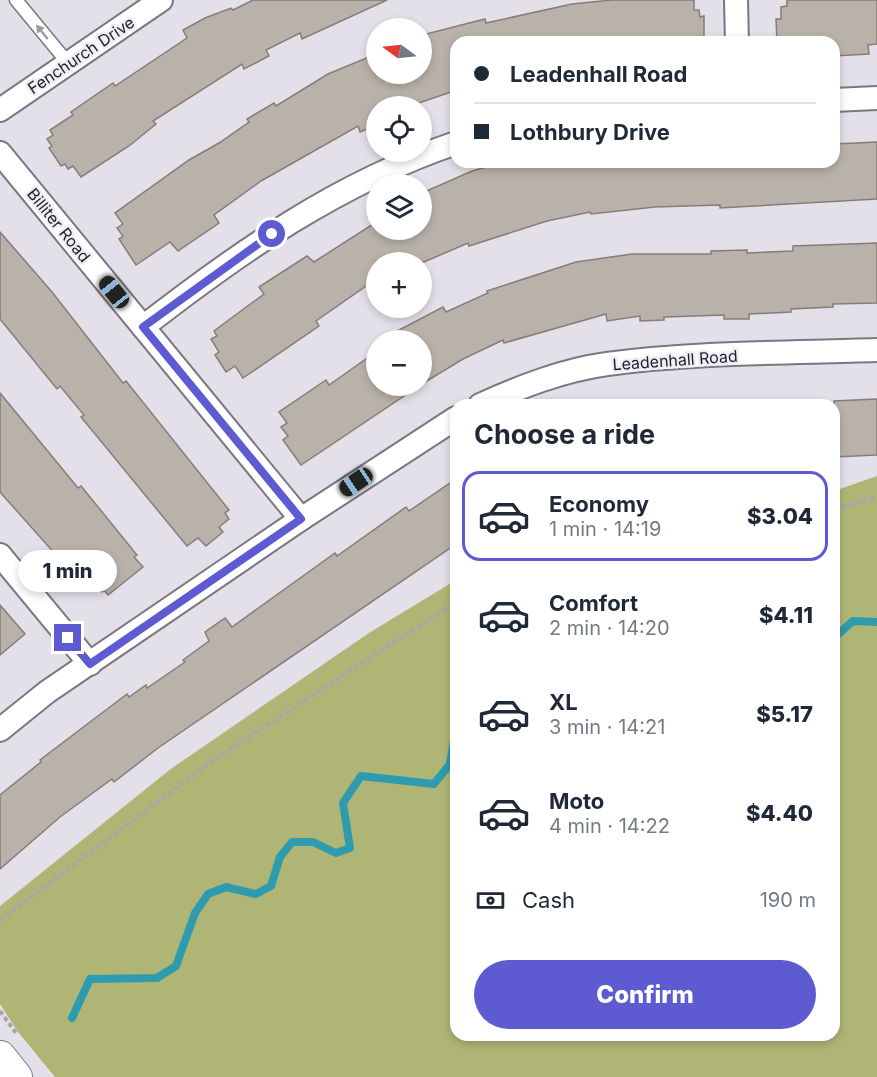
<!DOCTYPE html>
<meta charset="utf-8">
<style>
body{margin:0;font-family:Inter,sans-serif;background:#f6f6f7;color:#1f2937;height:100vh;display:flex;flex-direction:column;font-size:22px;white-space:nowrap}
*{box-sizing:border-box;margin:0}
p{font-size:20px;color:#747a83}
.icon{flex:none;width:33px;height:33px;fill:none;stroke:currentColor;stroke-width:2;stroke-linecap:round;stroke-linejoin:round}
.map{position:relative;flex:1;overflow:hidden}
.panel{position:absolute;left:450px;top:399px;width:390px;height:642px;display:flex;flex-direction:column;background:#fff;border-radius:18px;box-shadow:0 3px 9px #0003}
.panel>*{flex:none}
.top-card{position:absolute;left:450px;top:36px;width:390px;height:132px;border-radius:18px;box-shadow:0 3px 9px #0003;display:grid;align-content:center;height:132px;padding:0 24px;background:#fff}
.needle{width:39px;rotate:285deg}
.tools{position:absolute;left:366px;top:18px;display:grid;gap:12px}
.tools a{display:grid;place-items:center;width:66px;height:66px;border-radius:50%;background:#fff;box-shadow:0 3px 9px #0003;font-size:30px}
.end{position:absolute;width:27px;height:27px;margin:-14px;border:8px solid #5d5ad2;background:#fff;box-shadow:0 0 0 3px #fff}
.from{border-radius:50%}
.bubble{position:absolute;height:42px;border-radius:21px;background:#fff;box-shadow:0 3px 9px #0003;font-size:20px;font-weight:800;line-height:42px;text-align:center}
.car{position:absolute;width:18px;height:36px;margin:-18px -9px;border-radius:8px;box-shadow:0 0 4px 2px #0007;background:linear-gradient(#222 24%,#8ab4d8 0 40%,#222 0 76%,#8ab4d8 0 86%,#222 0)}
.top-card b{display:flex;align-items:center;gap:21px;height:57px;font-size:22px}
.top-card b+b{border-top:2px solid #e0e1e3}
.top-card i{width:15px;height:15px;background:#1f2937}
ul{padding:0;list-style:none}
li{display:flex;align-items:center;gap:18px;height:90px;margin:0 12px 9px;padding:0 12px;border:3px solid transparent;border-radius:18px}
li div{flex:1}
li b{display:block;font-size:22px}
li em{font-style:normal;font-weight:800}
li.on{border-color:#5d5ad2}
li>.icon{width:54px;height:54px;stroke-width:1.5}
h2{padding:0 24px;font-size:27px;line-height:72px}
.pay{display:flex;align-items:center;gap:15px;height:66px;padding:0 24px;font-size:22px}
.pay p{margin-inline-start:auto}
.button{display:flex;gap:12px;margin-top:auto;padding:12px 24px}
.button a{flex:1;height:69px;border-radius:36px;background:#5d5ad2;color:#fff;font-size:24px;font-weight:800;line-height:69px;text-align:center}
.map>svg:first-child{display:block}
.green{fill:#afb675}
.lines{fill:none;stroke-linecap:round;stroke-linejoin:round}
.stream{stroke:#2e9cae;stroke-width:8}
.building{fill:#b9b2aa;stroke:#847e76;stroke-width:1.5}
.service-casing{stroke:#7a7780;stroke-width:15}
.minor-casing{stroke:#7a7780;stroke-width:26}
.secondary-casing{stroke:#7a7780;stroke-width:34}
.path{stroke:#a8a5ad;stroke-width:4;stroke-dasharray:4.5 3;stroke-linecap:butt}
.service{stroke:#fff;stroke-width:12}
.minor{stroke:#fff;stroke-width:22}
.secondary{stroke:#fff;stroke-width:32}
.oneway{fill:#9b9a9c}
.route{stroke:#5d5ad2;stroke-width:8}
.labels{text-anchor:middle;stroke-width:5;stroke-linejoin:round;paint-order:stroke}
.street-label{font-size:16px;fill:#201e22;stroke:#f1edf7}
</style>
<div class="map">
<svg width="877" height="1077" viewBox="0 0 877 1077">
<rect width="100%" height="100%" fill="#e4e0ea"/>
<polygon class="green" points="877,476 877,1077 55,1077 18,1032 0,1004 0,906 172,768 369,633 456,580 456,1035 834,1035 834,491"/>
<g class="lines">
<g class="stream">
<polyline points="834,638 853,621 877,622"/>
<polyline points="72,1018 90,979 157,978 176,966 195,913 208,894 226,887 256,894 271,886 280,857 292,842 313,842 336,853 350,848 343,803 361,776 434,784 450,764 456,728"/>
</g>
</g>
<g class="building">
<polygon points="253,0 387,0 302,39 300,33 266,50 269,56 244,69 242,64 153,121 156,124 129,146 81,177 73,166 68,169 65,164 61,166 49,148 52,146 47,139 53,135 50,130 73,115 71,112 113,83 115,86 187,38 183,30 205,18 231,8 233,10"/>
<polygon points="612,0 694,0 694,10 699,10 700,17 704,16 704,39 700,38 700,42 456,42 456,83 452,85 454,91 410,106 376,106 376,125 360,132 358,126 261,181 214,215 219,223 178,251 170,242 136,265 119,239 123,236 117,228 123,224 115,213 189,160 219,143 249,122 247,119 274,103 276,106 328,74 376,54 376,74 422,74 422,35 485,19 486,23 572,4"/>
<polygon points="787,0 877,0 877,44 868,45 869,54 834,56 834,42 777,42 776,19 781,19 781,7 787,6"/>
<polygon points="877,142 877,199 720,208 720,205 655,207 591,214 590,212 547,221 469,246 468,243 424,262 376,262 376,279 316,321 319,326 243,378 235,366 226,372 215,355 219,352 211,339 217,336 214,331 264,294 259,287 307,256 314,262 373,224 376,230 422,230 422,193 472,171 504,162 834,162 834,144"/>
<polygon points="0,232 52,292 123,383 126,381 229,510 225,513 229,519 219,527 223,532 206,546 198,538 187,546 81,417 84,415 60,386 57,389 0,319"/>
<polygon points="877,243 877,303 833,304 833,307 791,309 791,312 749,314 749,319 724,319 724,315 664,317 664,320 640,321 640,316 607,321 606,314 504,343 503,340 463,359 422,384 422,340 380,340 443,307 446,312 488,293 487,291 576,262 632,254 711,254 711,251 747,250 747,253 793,251 793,246"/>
<polygon points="376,352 376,386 419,386 301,465 283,440 288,436 281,427 287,423 279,412 326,380 329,385"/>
<polygon points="0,393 78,488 81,486 137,555 134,557 143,567 108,595 104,590 102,592 89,577 86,579 64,564 0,492"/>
<polygon points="877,399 877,455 834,457 834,401"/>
<polygon points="456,479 456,544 158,748 114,782 112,779 60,817 0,869 0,795 41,762 40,760 127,694 129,697 146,685 147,688 185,662 183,660 209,641 205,632 225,618 232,627 335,553 337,556 406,507 409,511"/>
<polygon points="0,605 25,634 0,655"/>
</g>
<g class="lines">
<g class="service-casing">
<polyline id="service" points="16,0 68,63"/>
</g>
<g class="minor-casing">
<g id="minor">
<polyline points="736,0 737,42"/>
<polyline points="834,100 877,98"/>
<polyline points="0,110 161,0"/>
<polyline points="0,153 301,519"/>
<path d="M143,327c98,-76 195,-144 313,-184"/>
<path d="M480,405c40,-18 83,-35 127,-41 89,-12 180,-11 270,-14"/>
<polyline points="0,555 90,664"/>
<polyline points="0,730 47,692 301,519 456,418"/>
</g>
</g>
<g class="secondary-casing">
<polyline id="secondary" points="0,1057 16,1077"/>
</g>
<g class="path">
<polyline points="834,509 877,497"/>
<polyline points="0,920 215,759 456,602"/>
<polyline points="0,1011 16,1033"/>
</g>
<use href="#service" class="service"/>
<use href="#minor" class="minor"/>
<use href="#secondary" class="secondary"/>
</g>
<defs><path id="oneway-solid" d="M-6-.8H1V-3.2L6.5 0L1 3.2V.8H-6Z" transform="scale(1.5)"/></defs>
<use class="oneway" href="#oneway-solid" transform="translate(42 32) rotate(-129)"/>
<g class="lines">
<polyline class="route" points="68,638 90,664 301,519 143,327 272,234"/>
</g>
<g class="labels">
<g class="street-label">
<text transform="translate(81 55) rotate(-34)" y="6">Fenchurch Drive</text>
<text transform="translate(59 225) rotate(51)" y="6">Billiter Road</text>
<text transform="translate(675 360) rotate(-4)" y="6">Leadenhall Road</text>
</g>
</g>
</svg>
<div class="tools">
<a><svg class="needle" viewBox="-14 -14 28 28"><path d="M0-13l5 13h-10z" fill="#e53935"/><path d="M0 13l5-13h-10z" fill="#747a83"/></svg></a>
<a><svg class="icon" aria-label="locate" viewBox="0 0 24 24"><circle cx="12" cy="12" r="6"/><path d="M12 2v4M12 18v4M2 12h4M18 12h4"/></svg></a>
<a><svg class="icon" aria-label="layers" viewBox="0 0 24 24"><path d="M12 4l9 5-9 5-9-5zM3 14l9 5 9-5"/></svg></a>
<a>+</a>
<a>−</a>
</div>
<i class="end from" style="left:272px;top:234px"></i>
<i class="end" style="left:68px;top:638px"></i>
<div class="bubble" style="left:18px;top:550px;width:99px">1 min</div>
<i class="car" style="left:114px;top:292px;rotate:321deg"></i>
<i class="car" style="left:356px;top:482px;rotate:236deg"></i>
<div class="top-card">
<b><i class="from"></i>Leadenhall Road</b>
<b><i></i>Lothbury Drive</b>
</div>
<section class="panel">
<h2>Choose a ride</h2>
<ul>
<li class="on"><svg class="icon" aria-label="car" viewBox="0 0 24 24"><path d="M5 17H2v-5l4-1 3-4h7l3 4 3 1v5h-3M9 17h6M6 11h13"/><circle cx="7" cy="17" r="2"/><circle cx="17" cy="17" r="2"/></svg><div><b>Economy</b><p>1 min · 14:19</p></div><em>$3.04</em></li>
<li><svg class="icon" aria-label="car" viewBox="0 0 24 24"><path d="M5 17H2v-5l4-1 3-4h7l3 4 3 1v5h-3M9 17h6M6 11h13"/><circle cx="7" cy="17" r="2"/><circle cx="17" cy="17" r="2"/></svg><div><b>Comfort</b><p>2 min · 14:20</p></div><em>$4.11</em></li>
<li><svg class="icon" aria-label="car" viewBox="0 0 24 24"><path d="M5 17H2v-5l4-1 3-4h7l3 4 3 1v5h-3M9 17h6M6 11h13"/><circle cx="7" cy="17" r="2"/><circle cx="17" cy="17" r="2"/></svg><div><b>XL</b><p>3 min · 14:21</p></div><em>$5.17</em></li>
<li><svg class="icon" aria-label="car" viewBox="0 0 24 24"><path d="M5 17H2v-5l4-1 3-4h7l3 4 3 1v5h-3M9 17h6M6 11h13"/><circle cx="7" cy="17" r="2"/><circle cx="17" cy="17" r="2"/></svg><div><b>Moto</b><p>4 min · 14:22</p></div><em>$4.40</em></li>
</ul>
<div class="pay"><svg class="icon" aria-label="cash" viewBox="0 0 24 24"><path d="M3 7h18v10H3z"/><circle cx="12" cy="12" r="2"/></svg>Cash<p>190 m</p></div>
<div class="button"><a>Confirm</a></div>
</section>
</div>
